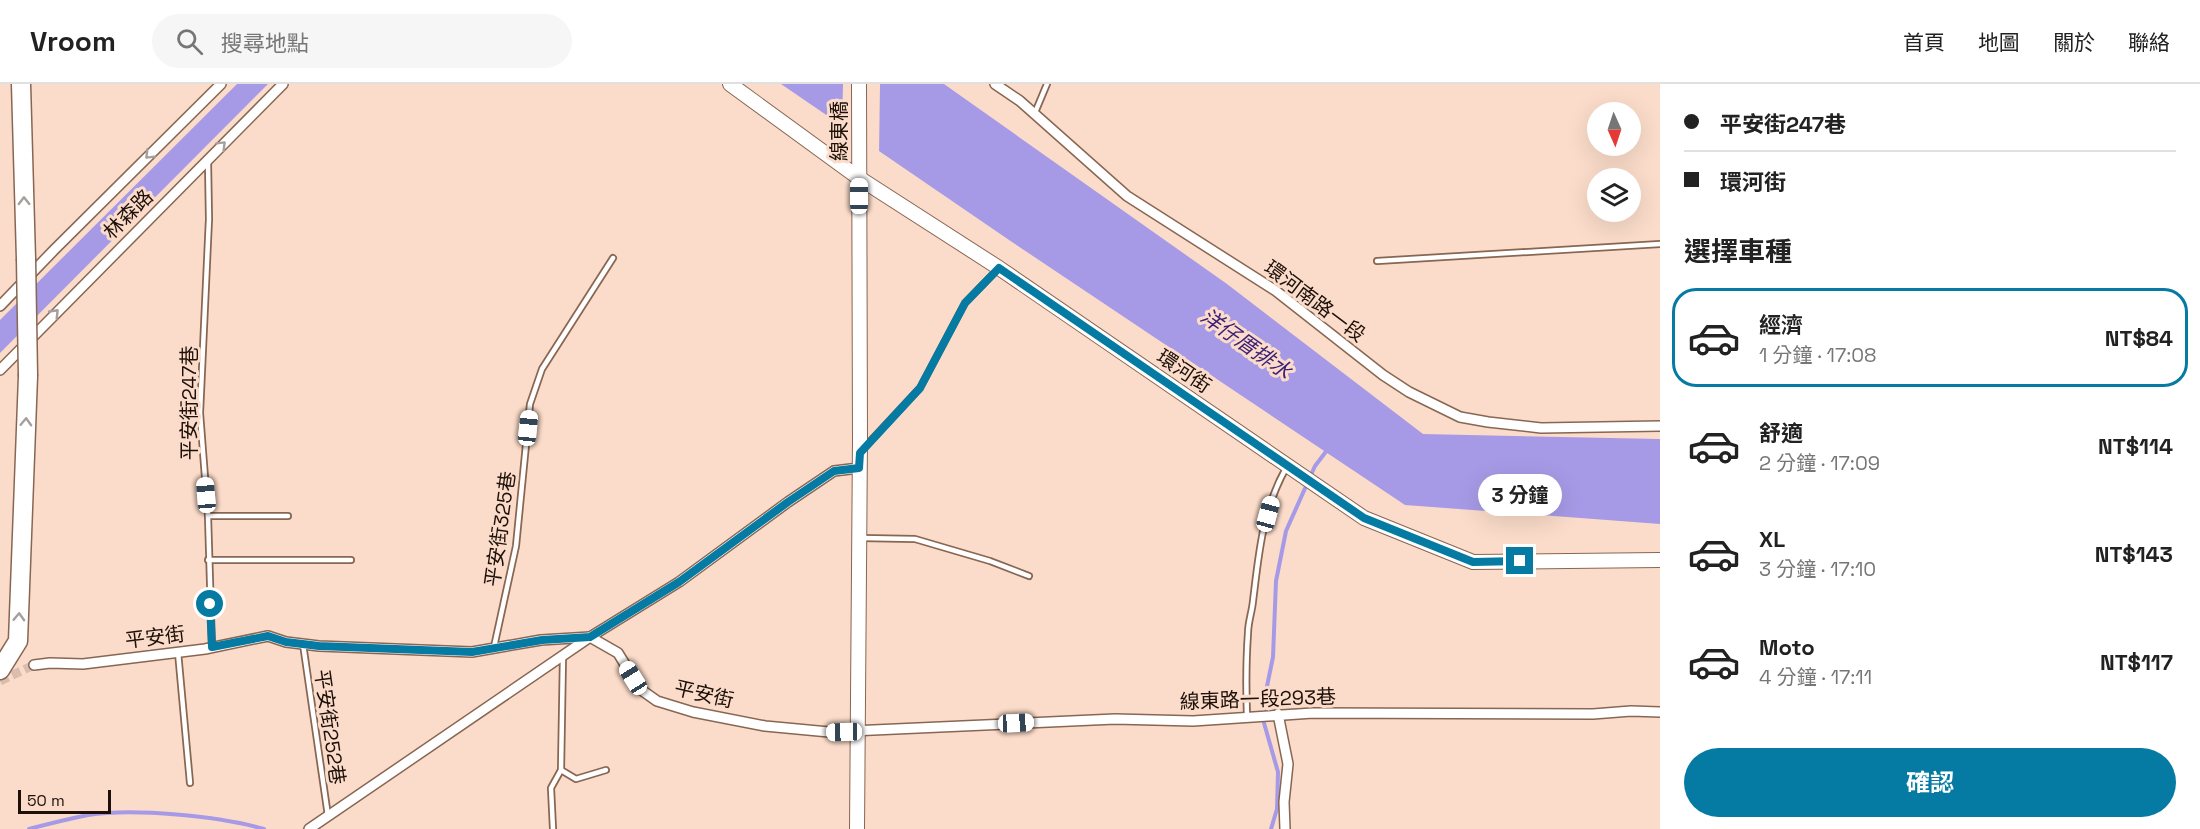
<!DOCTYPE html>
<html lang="zh-TW">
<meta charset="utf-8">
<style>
body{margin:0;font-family:"Space Grotesk","Noto Sans TC",sans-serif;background:#f6f6f6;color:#222;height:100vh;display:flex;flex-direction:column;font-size:22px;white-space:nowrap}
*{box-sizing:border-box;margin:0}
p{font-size:20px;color:#767676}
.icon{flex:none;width:33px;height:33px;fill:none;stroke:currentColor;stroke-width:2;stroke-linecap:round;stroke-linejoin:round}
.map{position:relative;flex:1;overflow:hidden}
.sheet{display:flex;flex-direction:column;background:#fff;width:540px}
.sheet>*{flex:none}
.top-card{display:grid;align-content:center;height:132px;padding:0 24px;background:#fff}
.needle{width:39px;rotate:177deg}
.tools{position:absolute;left:1587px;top:18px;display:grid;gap:12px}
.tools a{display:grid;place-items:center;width:54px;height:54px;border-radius:50%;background:#fff;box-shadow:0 6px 24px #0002;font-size:30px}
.scale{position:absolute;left:18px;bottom:15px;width:93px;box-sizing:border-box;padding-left:6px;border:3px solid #1d1009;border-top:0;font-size:16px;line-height:21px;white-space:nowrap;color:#1d1009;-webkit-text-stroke:4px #fbdcca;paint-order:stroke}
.end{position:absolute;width:27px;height:27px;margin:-14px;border:8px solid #057aa2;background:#fff;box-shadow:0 0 0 3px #fff}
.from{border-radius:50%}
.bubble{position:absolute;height:42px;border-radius:21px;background:#fff;box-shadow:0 6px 24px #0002;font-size:20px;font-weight:700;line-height:42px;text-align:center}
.car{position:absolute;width:18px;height:36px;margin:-18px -9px;border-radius:8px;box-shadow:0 0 4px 2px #0007;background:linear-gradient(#fff 24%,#345 0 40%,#fff 0 76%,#345 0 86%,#fff 0)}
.top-card b{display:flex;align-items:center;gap:21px;height:57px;font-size:22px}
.top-card b+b{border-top:2px solid #e0e0e0}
.top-card i{width:15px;height:15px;background:#222}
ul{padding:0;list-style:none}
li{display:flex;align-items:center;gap:18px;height:99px;margin:0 12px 9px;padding:0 12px;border:3px solid transparent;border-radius:24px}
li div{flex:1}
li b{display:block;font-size:22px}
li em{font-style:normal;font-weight:700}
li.current{border-color:#057aa2}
li>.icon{width:54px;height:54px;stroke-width:1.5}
h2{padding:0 24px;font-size:27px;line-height:72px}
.action{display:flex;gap:12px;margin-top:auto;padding:12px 24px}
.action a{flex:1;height:69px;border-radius:36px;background:#057aa2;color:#fff;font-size:24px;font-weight:700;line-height:69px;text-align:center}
header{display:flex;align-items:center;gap:36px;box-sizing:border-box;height:84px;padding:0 30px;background:#fff;border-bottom:2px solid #e0e0e0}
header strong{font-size:28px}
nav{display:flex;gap:33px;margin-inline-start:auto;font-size:21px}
.search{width:420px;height:54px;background:#f6f6f6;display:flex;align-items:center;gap:15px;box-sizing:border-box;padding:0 21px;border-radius:33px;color:#767676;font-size:22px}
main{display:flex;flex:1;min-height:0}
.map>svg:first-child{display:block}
.water{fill:#a69ae6}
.pier{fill:#fbdcca}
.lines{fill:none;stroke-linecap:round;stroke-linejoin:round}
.stream{stroke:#a69ae6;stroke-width:4}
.street-tunnel{stroke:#dabdad;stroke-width:9;stroke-dasharray:9 4.5;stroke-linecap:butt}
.lane-casing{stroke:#886652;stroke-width:8}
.street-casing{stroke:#886652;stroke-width:12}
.secondary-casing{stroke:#886652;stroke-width:16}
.highway-casing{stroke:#886652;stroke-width:21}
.lane{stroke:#fff;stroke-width:4.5}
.street{stroke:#fff;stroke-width:9}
.secondary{stroke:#fff;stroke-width:14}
.highway{stroke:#fff;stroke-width:18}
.highway-bridge-casing{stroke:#886652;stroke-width:21;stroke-linecap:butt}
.highway-bridge{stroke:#fff;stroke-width:18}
.oneway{stroke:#a59f9d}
.route{stroke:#057aa2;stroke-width:8}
.labels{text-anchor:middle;stroke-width:6;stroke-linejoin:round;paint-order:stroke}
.street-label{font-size:20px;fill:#1d1009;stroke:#fbdcca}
.water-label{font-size:21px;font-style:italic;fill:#391e75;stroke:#fbdcca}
</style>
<header>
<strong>Vroom</strong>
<div class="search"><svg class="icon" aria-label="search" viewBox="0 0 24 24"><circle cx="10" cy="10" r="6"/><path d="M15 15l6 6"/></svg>搜尋地點</div>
<nav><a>首頁</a><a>地圖</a><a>關於</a><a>聯絡</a></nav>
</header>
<main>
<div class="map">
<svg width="1660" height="745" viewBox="0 0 1660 745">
<rect width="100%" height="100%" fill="#fbdcca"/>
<g class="water">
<polygon points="237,0 268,0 0,269 0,236"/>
<polygon points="781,0 944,0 1227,200 1423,350 1660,355 1660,440 1405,421 1012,158"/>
</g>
<polygon class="pier" points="843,0 880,0 879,71 842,46"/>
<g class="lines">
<g class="stream">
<path d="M29,745c19,-5 39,-10 59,-14 46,-7 131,1 176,14"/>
<polyline points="1271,745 1277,725 1278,688 1264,639 1264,617 1273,573 1276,497 1286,447 1315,382 1328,365"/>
</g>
<polyline class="street-tunnel" points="0,597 34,581"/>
<g class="lane-casing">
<g id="lane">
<polyline points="1034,31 1047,0"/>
<polyline points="208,78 209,135 200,329 208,432 212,563"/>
<polyline points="1377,177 1660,160"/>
<polyline points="864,364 920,304 965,219 998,185"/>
<polyline points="208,432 288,432"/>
<polyline points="861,454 915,455 990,477 1029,492"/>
<polyline points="208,476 351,476"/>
<polyline points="303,560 328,732"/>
<polyline points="494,563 516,462 530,320 542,285 613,174"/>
<polyline points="178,568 190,699"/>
<path d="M1247,632c-1,-27 -1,-55 1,-83 0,-11 4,-21 5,-32 6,-48 9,-90 33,-133"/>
<polyline points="561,686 576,695 606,686"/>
<polyline points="553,745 551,704 561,686 563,572"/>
</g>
</g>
<g class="street-casing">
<g id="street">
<polyline points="995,0 1020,17 1127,112 1276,207 1383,291 1409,308 1460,333 1488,338 1541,344 1660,342"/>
<polyline points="0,222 54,166 221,0"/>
<polyline points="0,286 283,0"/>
<polyline points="34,581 50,579 83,580 205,565 268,552 286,558 319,562 472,568 541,556 590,553 618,569 640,605 657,617 693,628 765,642 829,648 1115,635 1193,637 1313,629 1593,630 1631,627 1660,628"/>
<polyline points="1278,630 1288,680 1284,718 1285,745"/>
<polyline points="309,745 590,553 679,498 788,418 834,387 859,384"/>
</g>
</g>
<g class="secondary-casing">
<g id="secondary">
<polyline points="730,0 859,94 999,184 1364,434 1473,478 1660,476"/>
<polyline points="857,745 860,356 859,0"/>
</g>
</g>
<g class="highway-casing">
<g id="highway">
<polyline points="21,0 26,175"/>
<polyline points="0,586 18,557 28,292"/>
</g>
</g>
<use href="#lane" class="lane"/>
<use href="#street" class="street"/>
<use href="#secondary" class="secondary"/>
<use href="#highway" class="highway"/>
<g class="highway-bridge-casing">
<polyline id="highway-bridge" points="26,175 28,292"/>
</g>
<use href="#highway-bridge" class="highway-bridge"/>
</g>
<defs><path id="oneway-chevron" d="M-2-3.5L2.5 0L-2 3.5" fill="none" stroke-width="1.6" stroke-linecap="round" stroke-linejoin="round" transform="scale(1.5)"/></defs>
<g class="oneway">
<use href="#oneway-chevron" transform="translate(222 61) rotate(-45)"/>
<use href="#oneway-chevron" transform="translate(149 71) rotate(135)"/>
<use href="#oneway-chevron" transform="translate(24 117) rotate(-91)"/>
<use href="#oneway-chevron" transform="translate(55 229) rotate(-46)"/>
<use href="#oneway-chevron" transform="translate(26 338) rotate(-88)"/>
<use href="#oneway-chevron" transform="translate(19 533) rotate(-88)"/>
</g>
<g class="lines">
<polyline class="route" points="210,520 212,563 268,552 286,558 319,562 472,568 542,556 590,553 679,498 788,418 834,387 859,384 860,369 920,304 965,219 999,184 1364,434 1473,478 1520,477"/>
</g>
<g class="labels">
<g class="street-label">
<text transform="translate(839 47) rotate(-90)" y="7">線東橋</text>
<text transform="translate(128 130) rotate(-45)" y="7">林森路</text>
<text transform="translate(1315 217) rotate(37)" y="7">環河南路一段</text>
<text transform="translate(1184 287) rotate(34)" y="7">環河街</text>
<text transform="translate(189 319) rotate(-90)" y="7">平安街247巷</text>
<text transform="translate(500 445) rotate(-82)" y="7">平安街325巷</text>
<text transform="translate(155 553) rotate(-7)" y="7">平安街</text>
<text transform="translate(704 610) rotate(13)" y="7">平安街</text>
<text transform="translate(1258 615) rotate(-2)" y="7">線東路一段293巷</text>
<text transform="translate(330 643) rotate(82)" y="7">平安街252巷</text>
</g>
<g class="water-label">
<text transform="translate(1246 260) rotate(35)" y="7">洋仔厝排水</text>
</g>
</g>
</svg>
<div class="tools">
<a><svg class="needle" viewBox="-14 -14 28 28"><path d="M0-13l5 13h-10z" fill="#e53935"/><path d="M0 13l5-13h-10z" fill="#767676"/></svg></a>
<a><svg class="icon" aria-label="layers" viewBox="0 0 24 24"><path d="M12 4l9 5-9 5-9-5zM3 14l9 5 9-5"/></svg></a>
</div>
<div class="scale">50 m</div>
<i class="end from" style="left:210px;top:520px"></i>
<i class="end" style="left:1520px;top:477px"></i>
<div class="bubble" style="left:1478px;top:390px;width:84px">3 分鐘</div>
<i class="car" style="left:859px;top:112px;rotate:0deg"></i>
<i class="car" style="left:528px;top:344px;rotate:6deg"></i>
<i class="car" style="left:206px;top:411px;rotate:355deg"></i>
<i class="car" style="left:1268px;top:430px;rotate:15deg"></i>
<i class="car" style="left:633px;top:594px;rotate:328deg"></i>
<i class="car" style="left:1016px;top:639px;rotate:87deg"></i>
<i class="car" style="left:844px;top:648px;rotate:269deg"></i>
</div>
<section class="sheet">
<div class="top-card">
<b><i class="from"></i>平安街247巷</b>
<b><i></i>環河街</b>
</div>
<h2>選擇車種</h2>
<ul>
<li class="current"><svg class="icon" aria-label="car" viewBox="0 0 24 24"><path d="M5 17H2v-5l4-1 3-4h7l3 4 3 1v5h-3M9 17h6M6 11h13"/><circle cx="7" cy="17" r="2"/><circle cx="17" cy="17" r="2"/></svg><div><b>經濟</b><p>1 分鐘 · 17:08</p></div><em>NT$84</em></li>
<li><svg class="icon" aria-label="car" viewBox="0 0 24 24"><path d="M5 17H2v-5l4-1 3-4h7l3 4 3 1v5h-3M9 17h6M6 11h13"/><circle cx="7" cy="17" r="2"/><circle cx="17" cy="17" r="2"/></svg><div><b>舒適</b><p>2 分鐘 · 17:09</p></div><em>NT$114</em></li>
<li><svg class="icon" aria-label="car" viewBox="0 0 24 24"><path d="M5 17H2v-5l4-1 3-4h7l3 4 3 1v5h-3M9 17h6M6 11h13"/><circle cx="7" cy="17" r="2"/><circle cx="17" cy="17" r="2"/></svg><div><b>XL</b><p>3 分鐘 · 17:10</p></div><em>NT$143</em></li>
<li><svg class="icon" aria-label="car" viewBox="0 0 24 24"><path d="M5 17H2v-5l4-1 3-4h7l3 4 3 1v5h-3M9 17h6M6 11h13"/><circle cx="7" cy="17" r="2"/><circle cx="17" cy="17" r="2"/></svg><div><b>Moto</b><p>4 分鐘 · 17:11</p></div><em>NT$117</em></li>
</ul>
<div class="action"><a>確認</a></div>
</section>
</main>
